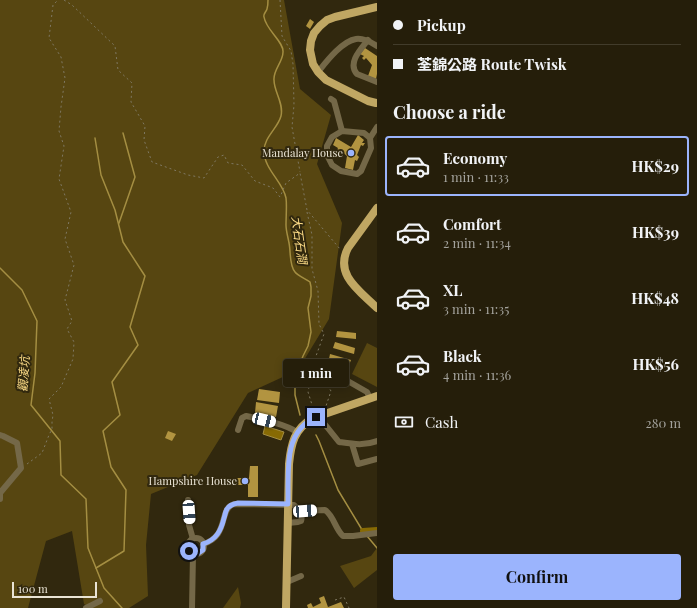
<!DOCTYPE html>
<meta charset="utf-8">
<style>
body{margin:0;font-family:"Playfair Display","Noto Sans TC",serif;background:#2d2713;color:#f1f3f6;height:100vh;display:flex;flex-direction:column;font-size:15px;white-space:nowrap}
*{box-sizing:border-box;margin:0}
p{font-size:13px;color:#a3a29c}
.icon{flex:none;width:22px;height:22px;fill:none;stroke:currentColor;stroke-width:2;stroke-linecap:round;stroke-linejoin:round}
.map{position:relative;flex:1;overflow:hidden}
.side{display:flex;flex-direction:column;background:#251e0a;width:320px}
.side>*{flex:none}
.guide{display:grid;align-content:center;height:88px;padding:0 16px;background:#251e0a}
.scale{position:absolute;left:12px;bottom:10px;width:85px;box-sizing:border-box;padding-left:4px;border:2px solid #e9e3d4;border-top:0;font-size:11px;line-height:14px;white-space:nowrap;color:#e9e3d4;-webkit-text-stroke:3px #31280e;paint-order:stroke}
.end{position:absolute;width:18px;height:18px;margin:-9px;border:5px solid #9bb4fd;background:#111;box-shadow:0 0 0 2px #111}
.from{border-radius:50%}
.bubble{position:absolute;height:28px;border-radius:4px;background:#251e0a;box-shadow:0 2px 10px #0003,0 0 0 1px #423c2b;font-size:13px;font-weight:700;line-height:28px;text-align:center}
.car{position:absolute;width:12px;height:24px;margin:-12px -6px;border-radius:5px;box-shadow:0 0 3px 1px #0007;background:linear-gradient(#fff 24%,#345 0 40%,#fff 0 76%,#345 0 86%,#fff 0)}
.guide b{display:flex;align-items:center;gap:14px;height:38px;font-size:15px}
.guide b+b{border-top:1px solid #423c2b}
.guide i{width:10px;height:10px;background:#f1f3f6}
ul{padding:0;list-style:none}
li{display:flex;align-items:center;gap:12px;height:60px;margin:0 8px 6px;padding:0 8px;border:2px solid transparent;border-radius:4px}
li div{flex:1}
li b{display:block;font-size:15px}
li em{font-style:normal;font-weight:700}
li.on{border-color:#9bb4fd}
li>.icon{width:36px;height:36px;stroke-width:1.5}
h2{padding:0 16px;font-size:18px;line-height:48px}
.pay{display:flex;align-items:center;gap:10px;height:44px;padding:0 16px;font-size:15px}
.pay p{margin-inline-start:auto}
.cta{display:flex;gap:8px;margin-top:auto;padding:8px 16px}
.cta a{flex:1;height:46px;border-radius:4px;background:#9bb4fd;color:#111;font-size:16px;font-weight:700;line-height:46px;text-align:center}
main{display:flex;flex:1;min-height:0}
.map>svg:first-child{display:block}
.green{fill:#574611}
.water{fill:#876a04;stroke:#a48e42}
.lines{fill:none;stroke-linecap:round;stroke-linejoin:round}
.stream{stroke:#a48e42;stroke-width:1.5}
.canal{stroke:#876a04;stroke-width:6}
.building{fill:#b29440}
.path{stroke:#7f7862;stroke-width:1;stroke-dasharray:2 3;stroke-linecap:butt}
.minor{stroke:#746848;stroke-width:6}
.major{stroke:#c0a763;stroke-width:8}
.route{stroke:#9bb4fd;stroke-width:5}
.poi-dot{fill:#9bb4fd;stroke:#31280e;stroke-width:1.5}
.labels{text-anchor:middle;stroke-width:4;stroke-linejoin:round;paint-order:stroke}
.poi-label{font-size:11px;fill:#e9e3d4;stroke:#31280e;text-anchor:end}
.water-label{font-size:12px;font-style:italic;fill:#fbda85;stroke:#31280e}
</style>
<main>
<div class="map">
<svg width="377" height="608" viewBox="0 0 377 608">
<rect width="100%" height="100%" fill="#31280e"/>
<g class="green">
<polygon points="0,0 284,0 300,89 331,115 317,164 342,223 329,319 298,370 248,393 197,475 151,494 146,545 148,596 129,608 91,608 84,604 72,531 46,541 28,608 0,608"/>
<polygon points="367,343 377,348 377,387 352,374"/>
<polygon points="377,548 377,570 354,588 340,566 371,556"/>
<polygon points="238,587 241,603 240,608 223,608"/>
</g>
<polygon class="water" points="265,426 284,432 281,440 263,434"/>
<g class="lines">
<g class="stream">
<path d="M268,0c0,3 0,6 -1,9 -1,3 -4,5 -3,8 2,13 20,25 19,35 0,10 -10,18 -9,28 0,12 10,23 7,36 -3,12 -17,21 -17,35 0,18 19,31 22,47 1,7 0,19 0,27 0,6 2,12 3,18 2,9 0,22 6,29 3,4 11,7 15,10l1,5v9l-3,12 3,24 -3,14 -5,10 -6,16 -2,12v11l5,20"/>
<polyline points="95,138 101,175 115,210 123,242 145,276 130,327 138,345 112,382 120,415 103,431 111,467 126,490 124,551 96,568"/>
<polyline points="119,223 135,177 123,133"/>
<polyline points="0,268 22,290 37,321 35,373 31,405 60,441 61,475 86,499 88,548 104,588 122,608"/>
<polyline points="316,435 319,441 338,490 364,533"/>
<polyline points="367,536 377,548"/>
</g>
<polyline class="canal" points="363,531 377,530"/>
</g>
<g class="building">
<polygon points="310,19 314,22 310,29 306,26"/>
<polygon points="365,48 377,56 377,74 376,79 368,76 372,65 366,58 364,60 362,58 364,56 360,54"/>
<polygon points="358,135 364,140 362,143 365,143 363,146 361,145 357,155 359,157 357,161 355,160 353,170 345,168 347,156 340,150 339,151 337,150 338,148 333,145 336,138 351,147"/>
<polygon points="337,331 356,333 356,339 336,337"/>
<polygon points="335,342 355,348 354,354 333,348"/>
<polygon points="330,354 351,360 349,365 329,359"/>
<polygon points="259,389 280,392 279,403 257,400"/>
<polygon points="256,402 278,406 276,417 255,413"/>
<polygon points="168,431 176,434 172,441 165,438"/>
<polygon points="250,466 258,466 258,497 248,497 248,485 233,485 233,478 249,478"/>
<polygon points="324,596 328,607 341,602 344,608 308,608 307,605 311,603 313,607 321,603 319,598"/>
</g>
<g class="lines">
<g class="path">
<polyline points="64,0 72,5 115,46 118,70 132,83 131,102 145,126 144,140 152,162 188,175 204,178 218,157 224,155 228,163 242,165 255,181 273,188 280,197 286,183 300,173 307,210 340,249"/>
<polyline points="280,0 282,36 291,51 293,64 294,105 292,127 300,172"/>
<polyline points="307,212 312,235 312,269 318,291 319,324 324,334 316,356 318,370 331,391 326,406"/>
<polyline points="311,377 308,392 314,411"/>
<polyline points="27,464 42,453 49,435 52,429 52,422 53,415 49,399 61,387 73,359 74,342 67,329 72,321 65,300 74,265 65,239 71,212 59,179 64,146 59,131 61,107 65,78 61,57 49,38 53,5 58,0"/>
<polyline points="335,600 344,597 349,608"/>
</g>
<g class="minor">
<path d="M368,40c-7,9 -21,23 -11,34l20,8"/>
<path d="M318,72c8,-10 24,-31 38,-33 8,-1 15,3 21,7"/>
<polyline points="331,99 334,101 342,131"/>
<polyline points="370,138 364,133 342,131 332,137 327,146 327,155 332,165 341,171 357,174 361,171 371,148 370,138 377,127"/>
<polyline points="346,380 367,392 370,398"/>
<path d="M319,416l4,6 16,20c14,2 25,4 38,-1"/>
<path d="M238,430l4,-12 4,-2c17,4 36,7 51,16"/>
<polyline points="0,435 3,436 17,443 21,468 0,493 0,499"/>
<polyline points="352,444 358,464 377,459"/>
<polyline points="188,500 189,525 193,539"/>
<path d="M299,511l26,-1c9,6 10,19 18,26h10l24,-3"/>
<circle cx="196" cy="546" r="8"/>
<path d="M203,544c27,-8 15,-35 31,-40l60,1c5,4 9,10 7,16l-3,1 -10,1"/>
<polyline points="287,582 301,576"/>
<polyline points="86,608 100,601"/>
<polyline points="192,608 193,554"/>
</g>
<g class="major">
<polyline points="376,103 368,101 326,80 318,72 313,64 310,50 311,41 314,33 320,26 327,20 335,17 377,7"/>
<path d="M377,208l-29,40c-14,27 12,43 29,60"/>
<path d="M286,608l3,-144c2,-20 5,-35 24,-46l64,-22"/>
</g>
</g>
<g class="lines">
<path class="route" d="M189,551l4,3h4l6,-4v-6c13,-4 18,-13 21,-26 1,-2 1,-6 3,-9 2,-4 6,-5 11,-6l50,1c1,-31 -6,-72 28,-87"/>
</g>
<g class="poi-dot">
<circle cx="351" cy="153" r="4"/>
<circle cx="245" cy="481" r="4"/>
</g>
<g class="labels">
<g class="poi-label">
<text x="343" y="157">Mandalay House</text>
<text x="237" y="485">Hampshire House</text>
</g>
<g class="water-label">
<text transform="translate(299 240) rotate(82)" y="4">大石石澗</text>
<text transform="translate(24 374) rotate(-86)" y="4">觀凌坑</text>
</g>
</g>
</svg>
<div class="scale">100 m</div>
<i class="end from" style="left:189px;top:551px"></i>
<i class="end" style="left:316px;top:417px"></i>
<div class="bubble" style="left:283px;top:359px;width:66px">1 min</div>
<i class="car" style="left:264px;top:420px;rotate:103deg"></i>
<i class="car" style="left:305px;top:511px;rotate:86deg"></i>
<i class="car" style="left:189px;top:512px;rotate:176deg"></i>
</div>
<section class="side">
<div class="guide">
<b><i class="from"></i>Pickup</b>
<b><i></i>荃錦公路 Route Twisk</b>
</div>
<h2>Choose a ride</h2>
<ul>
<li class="on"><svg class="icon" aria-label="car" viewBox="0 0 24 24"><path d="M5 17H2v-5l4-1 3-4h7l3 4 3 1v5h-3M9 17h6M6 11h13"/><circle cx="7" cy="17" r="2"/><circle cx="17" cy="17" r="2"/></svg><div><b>Economy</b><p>1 min · 11:33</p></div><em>HK$29</em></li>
<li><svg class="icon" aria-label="car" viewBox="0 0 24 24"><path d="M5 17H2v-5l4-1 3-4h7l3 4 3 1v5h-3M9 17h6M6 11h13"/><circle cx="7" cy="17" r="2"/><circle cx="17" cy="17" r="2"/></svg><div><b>Comfort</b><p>2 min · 11:34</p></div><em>HK$39</em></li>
<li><svg class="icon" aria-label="car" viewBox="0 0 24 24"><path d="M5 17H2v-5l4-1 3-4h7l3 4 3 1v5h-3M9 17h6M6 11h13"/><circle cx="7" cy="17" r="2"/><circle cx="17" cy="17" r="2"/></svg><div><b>XL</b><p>3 min · 11:35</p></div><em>HK$48</em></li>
<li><svg class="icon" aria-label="car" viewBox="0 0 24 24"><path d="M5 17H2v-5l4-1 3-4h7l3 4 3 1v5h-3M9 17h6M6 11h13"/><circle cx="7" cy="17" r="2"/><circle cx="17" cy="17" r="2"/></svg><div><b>Black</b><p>4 min · 11:36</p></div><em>HK$56</em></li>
</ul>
<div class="pay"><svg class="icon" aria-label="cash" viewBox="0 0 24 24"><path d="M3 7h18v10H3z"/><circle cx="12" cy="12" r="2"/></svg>Cash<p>280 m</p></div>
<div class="cta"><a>Confirm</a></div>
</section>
</main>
